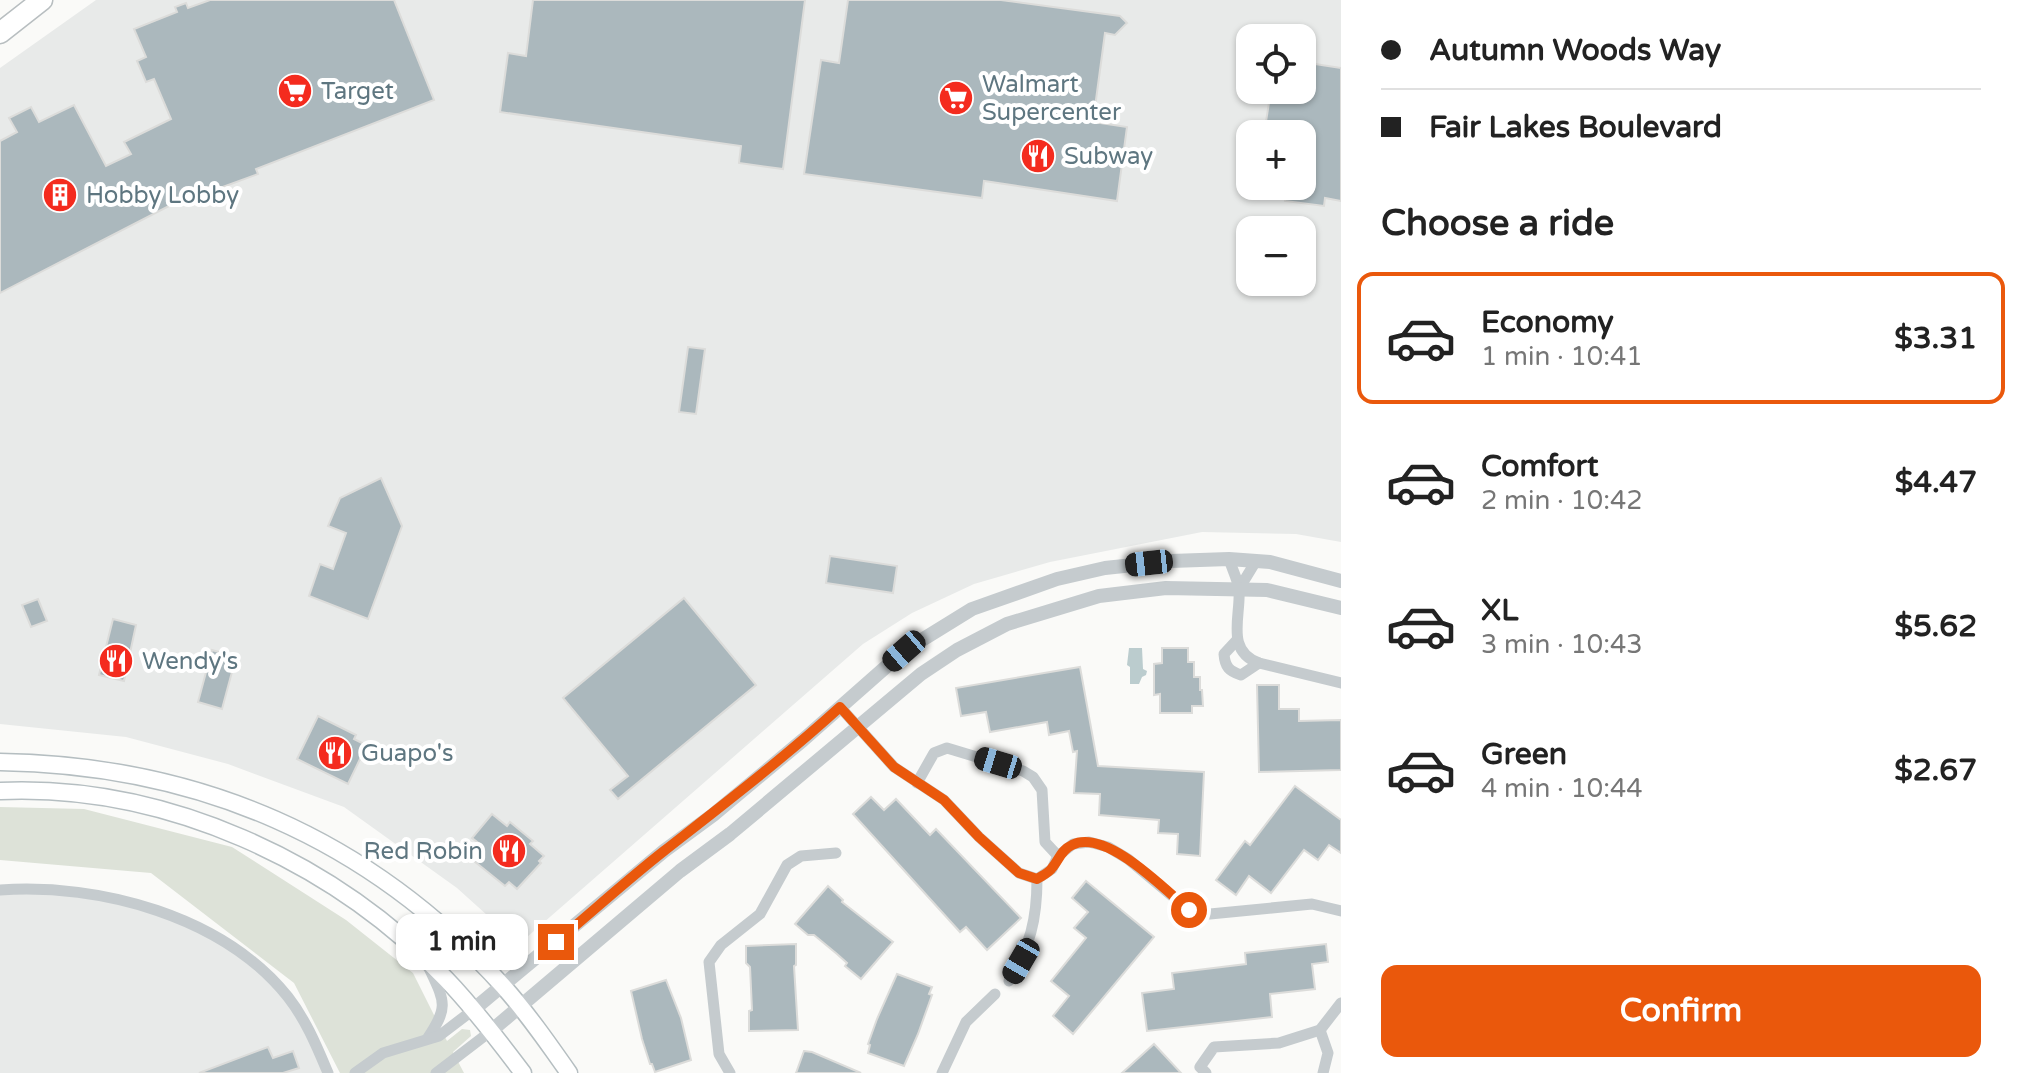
<!DOCTYPE html>
<meta charset="utf-8">
<style>
body{margin:0;font-family:"Varela Round",sans-serif;background:#f6f6f6;color:#222;height:100vh;display:flex;flex-direction:column;font-size:30px;white-space:nowrap}
*{box-sizing:border-box;margin:0}
p{font-size:26px;color:#767676}
.icon{flex:none;width:44px;height:44px;fill:none;stroke:currentColor;stroke-width:2;stroke-linecap:round;stroke-linejoin:round}
.map{position:relative;flex:1;overflow:hidden}
.sheet{display:flex;flex-direction:column;background:#fff;width:680px}
.sheet>*{flex:none}
.hud{display:grid;align-content:center;height:176px;padding:0 40px;background:#fff}
.tools{position:absolute;left:1236px;top:24px;display:grid;gap:16px}
.tools a{display:grid;place-items:center;width:80px;height:80px;border-radius:16px;background:#fff;box-shadow:0 2px 6px #0004;font-size:40px}
.end{position:absolute;width:36px;height:36px;margin:-18px;border:10px solid #ea580c;background:#fff;box-shadow:0 0 0 4px #fff}
.from{border-radius:50%}
.bubble{position:absolute;height:56px;border-radius:16px;background:#fff;box-shadow:0 2px 6px #0004;font-size:26px;font-weight:700;line-height:56px;text-align:center}
.car{position:absolute;width:24px;height:48px;margin:-24px -12px;border-radius:10px;box-shadow:0 0 6px 2px #0007;background:linear-gradient(#222 24%,#8ab4d8 0 40%,#222 0 76%,#8ab4d8 0 86%,#222 0)}
.hud b{display:flex;align-items:center;gap:28px;height:76px;font-size:30px}
.hud b+b{border-top:2px solid #e0e0e0}
.hud i{width:20px;height:20px;background:#222}
ul{padding:0;list-style:none}
li{display:flex;align-items:center;gap:24px;height:132px;margin:0 16px 12px;padding:0 24px;border:4px solid transparent;border-radius:16px}
li div{flex:1}
li b{display:block;font-size:30px}
li em{font-style:normal;font-weight:700}
li.selected{border-color:#ea580c}
li>.icon{width:72px;height:72px;stroke-width:1.5}
h2{padding:0 40px;font-size:36px;line-height:96px}
.cta{display:flex;gap:16px;margin-top:auto;padding:16px 40px}
.cta a{flex:1;height:92px;border-radius:16px;background:#ea580c;color:#fff;font-size:32px;font-weight:700;line-height:92px;text-align:center}
main{display:flex;flex:1;min-height:0}
.map>svg:first-child{display:block}
.built{fill:#e8eae9;fill-rule:evenodd}
.green{fill:#dde2d8}
.water{fill:#bbccce}
.building{fill:#abb8bd;stroke:#dcdcda;stroke-width:2}
.lines{fill:none;stroke-linecap:round;stroke-linejoin:round}
.secondary-casing{stroke:#b5bec1;stroke-width:19}
.motorway-casing{stroke:#b8bec0;stroke-width:23}
.minor{stroke:#c5cbce;stroke-width:11}
.tertiary{stroke:#c5cbce;stroke-width:14}
.secondary{stroke:#fff;stroke-width:16}
.motorway{stroke:#fff;stroke-width:20}
.route{stroke:#ea580c;stroke-width:10}
.labels{text-anchor:middle;stroke-width:8;stroke-linejoin:round;paint-order:stroke}
.poi-label{font-size:24px;fill:#5e7680;stroke:#fff;text-anchor:start}
</style>
<main>
<div class="map">
<svg width="1341" height="1073" viewBox="0 0 1341 1073">
<rect width="100%" height="100%" fill="#fafaf8"/>
<g class="built">
<path d="M96,0h1245v542l-45,-8 -94,-2 -152,30 -76,22 -62,29 -49,31 -344,300 -62,-56 -113,-81 -116,-43 -102,-27 -126,-13v-656zM1250,38h52v52h-52zM1250,134h52v52h-52zM1250,230h52v52h-52z"/>
<polygon points="17,889 135,905 217,939 288,998 328,1073 0,1073 0,890"/>
</g>
<polygon class="green" points="0,807 84,809 232,847 346,920 413,973 447,1041 462,1029 470,1030 471,1036 453,1052 464,1073 340,1073 294,983 151,873 0,860"/>
<polygon class="water" points="1129,648 1142,648 1143,669 1147,671 1146,675 1142,677 1139,684 1130,684 1130,667 1127,665"/>
<g class="building">
<polygon points="210,0 394,0 434,100 256,169 258,174 220,188 218,184 200,190 0,293 0,141 17,132 9,118 31,107 39,122 74,105 106,166 131,154 124,142 171,119 154,79 146,82 137,61 146,57 134,29 177,12 175,7 186,3 188,8"/>
<polygon points="533,0 805,0 783,169 739,163 741,146 500,112 508,53 526,56"/>
<polygon points="848,0 1001,0 1120,16 1127,23 1115,35 1105,33 1093,122 1127,127 1117,201 984,181 982,198 804,174 821,60 839,63"/>
<polygon points="1302,62 1341,68 1341,201 1325,198 1324,206 1285,201 1287,186 1302,186 1302,134 1264,134 1271,90 1302,90"/>
<polygon points="688,347 705,349 696,414 679,412"/>
<polygon points="381,478 402,526 368,619 309,596 320,564 333,569 346,533 328,526 340,498"/>
<polygon points="830,556 897,566 893,593 826,583"/>
<polygon points="684,598 756,685 618,799 610,790 628,776 563,698"/>
<polygon points="38,599 47,621 31,627 22,605"/>
<polygon points="113,619 136,625 124,681 99,675"/>
<polygon points="1162,648 1188,648 1188,662 1194,662 1194,677 1200,677 1200,690 1202,690 1203,706 1192,706 1192,713 1160,713 1160,694 1154,695 1154,664 1162,663"/>
<polygon points="212,650 236,657 222,709 198,702"/>
<polygon points="1080,667 1098,766 1204,772 1200,856 1177,854 1178,834 1158,833 1159,820 1099,815 1100,794 1074,793 1077,751 1073,752 1069,731 1049,735 1047,722 990,732 986,712 961,716 956,688"/>
<polygon points="1257,685 1279,685 1279,709 1299,709 1299,721 1341,720 1341,770 1259,772"/>
<polygon points="318,716 356,735 354,739 372,748 365,762 360,759 348,784 297,759"/>
<polygon points="1295,786 1341,820 1341,853 1329,845 1318,860 1304,850 1271,893 1249,876 1236,895 1216,880 1245,841 1250,845"/>
<polygon points="871,797 884,810 896,799 930,835 936,829 1021,918 987,950 966,927 960,932 853,814"/>
<polygon points="492,814 507,826 510,822 533,841 530,844 544,856 539,861 541,863 517,889 509,882 505,886 474,861 480,853 477,850 481,845 472,838"/>
<polygon points="1086,881 1154,937 1073,1034 1053,1016 1069,996 1051,981 1086,938 1074,928 1088,912 1072,898"/>
<polygon points="828,886 843,900 842,902 893,942 861,979 845,966 847,963 837,954 814,935 808,935 795,924"/>
<polygon points="796,944 796,965 794,966 798,1030 749,1031 749,1011 752,1010 750,967 746,963 746,946"/>
<polygon points="1326,944 1328,962 1312,964 1315,989 1270,994 1272,1017 1147,1031 1142,993 1174,989 1172,973 1246,964 1245,953"/>
<polygon points="897,974 932,987 929,994 932,995 918,1034 904,1066 868,1053 870,1045 868,1044 877,1019"/>
<polygon points="666,980 681,1018 691,1060 655,1072 652,1064 650,1064 642,1039 631,991"/>
<polygon points="1154,1044 1181,1073 1122,1073"/>
<polygon points="268,1047 273,1058 293,1051 299,1068 283,1073 199,1073"/>
<polygon points="804,1051 812,1052 861,1073 796,1073"/>
</g>
<g class="lines">
<g class="secondary-casing">
<g id="secondary">
<path d="M0,762c198,3 369,76 503,224 24,27 45,57 66,87"/>
<path d="M0,791c165,-7 333,70 446,188 28,29 53,62 77,94"/>
</g>
</g>
<g class="motorway-casing">
<polyline id="motorway" points="0,33 42,0"/>
</g>
<g class="minor">
<path d="M1229,559c3,10 9,21 10,31 2,26 -14,61 20,73l82,20"/>
<polyline points="1239,589 1256,561"/>
<path d="M1237,640l-13,14c1,13 5,17 17,21l18,-12"/>
<polyline points="840,707 894,767 944,800 979,837 1019,873 1037,879"/>
<polyline points="917,783 934,753 947,748 1023,771 1033,777 1042,790 1045,842 1058,856"/>
<path d="M0,890c100,-7 223,26 288,107 18,23 29,50 40,76"/>
<path d="M1009,981c21,-35 28,-61 28,-102l15,-10 6,-13 15,-12 16,-2 19,5 20,12 61,51 21,4 102,-10 29,7"/>
<polyline points="1320,1030 1328,1053 1323,1073"/>
<path d="M427,1039c22,-32 18,-37 2,-71"/>
<polyline points="355,1073 383,1053 439,1036 473,1010"/>
<polyline points="436,1073 491,1031"/>
<polyline points="730,1073 719,1054 709,962 721,945 760,914 787,865 801,856 836,853"/>
<polyline points="942,1073 966,1022 995,994"/>
<polyline points="1206,1073 1200,1067 1214,1047 1279,1043 1320,1030 1341,1003"/>
</g>
<g class="tertiary">
<polyline points="473,1010 664,851 713,815 803,740 904,651 972,609 1057,579 1105,568 1171,561 1229,559 1270,562 1341,581"/>
<polyline points="491,1031 680,871 730,834 921,674 957,650 1007,624 1099,596 1166,588 1267,590 1341,608"/>
</g>
<use href="#secondary" class="secondary"/>
<use href="#motorway" class="motorway"/>
</g>
<g class="lines">
<path class="route" d="M556,942c36,-30 71,-62 108,-91 60,-47 120,-93 176,-144l54,60 50,33 35,37 40,36 18,6c4,-3 12,-6 15,-11 7,-8 9,-18 20,-23 34,-17 93,45 117,65"/>
</g>
<defs>
<g id="supermarket-disc" transform="scale(1.8)"><circle r="9.5" fill="#f42b1e" stroke="#fff"/><path d="M-6-5.5h2.5l.6 2H6L4.5 2H-2.5L-4.4-4H-6ZM-1.5 3.2a1.3 1.3 0 1 0 .1 0ZM3 3.2a1.3 1.3 0 1 0 .1 0Z" fill="#fff"/></g>
<g id="restaurant-disc" transform="scale(1.8)"><circle r="9.5" fill="#f42b1e" stroke="#fff"/><path d="M-5-6h1v4h1v-4h1v4h1v-4h1v5L-1.5 .5V6h-2V.5L-5-1ZM5-6V6H3V1.5H1.5Q1.5-4 5-6Z" fill="#fff"/></g>
<g id="building-disc" transform="scale(1.8)"><circle r="9.5" fill="#f42b1e" stroke="#fff"/><path d="M-4-6H4V6H1V3H-1V6H-4ZM-2.5-4.3h1.7v1.8h-1.7ZM.8-4.3h1.7v1.8H.8ZM-2.5-1h1.7V.8h-1.7ZM.8-1h1.7V.8H.8Z" fill="#fff"/></g>
</defs>
<g fill-rule="evenodd">
<use href="#supermarket-disc" x="295" y="91"/>
<use href="#supermarket-disc" x="956" y="98"/>
<use href="#restaurant-disc" x="1038" y="156"/>
<use href="#building-disc" x="60" y="195"/>
<use href="#restaurant-disc" x="116" y="661"/>
<use href="#restaurant-disc" x="335" y="753"/>
<use href="#restaurant-disc" x="509" y="851"/>
</g>
<g class="labels">
<g class="poi-label">
<text x="982" y="92">Walmart<tspan x="982" dy="28">Supercenter</tspan></text>
<text x="321" y="99">Target</text>
<text x="1064" y="164">Subway</text>
<text x="86" y="203">Hobby Lobby</text>
<text x="142" y="669">Wendy's</text>
<text x="361" y="761">Guapo's</text>
<text x="483" y="859" text-anchor="end">Red Robin</text>
</g>
</g>
</svg>
<div class="tools">
<a><svg class="icon" aria-label="locate" viewBox="0 0 24 24"><circle cx="12" cy="12" r="6"/><path d="M12 2v4M12 18v4M2 12h4M18 12h4"/></svg></a>
<a>+</a>
<a>−</a>
</div>
<i class="end from" style="left:1189px;top:910px"></i>
<i class="end" style="left:556px;top:942px"></i>
<div class="bubble" style="left:396px;top:914px;width:132px">1 min</div>
<i class="car" style="left:1149px;top:563px;rotate:264deg"></i>
<i class="car" style="left:904px;top:651px;rotate:229deg"></i>
<i class="car" style="left:998px;top:763px;rotate:287deg"></i>
<i class="car" style="left:1021px;top:961px;rotate:210deg"></i>
</div>
<section class="sheet">
<div class="hud">
<b><i class="from"></i>Autumn Woods Way</b>
<b><i></i>Fair Lakes Boulevard</b>
</div>
<h2>Choose a ride</h2>
<ul>
<li class="selected"><svg class="icon" aria-label="car" viewBox="0 0 24 24"><path d="M5 17H2v-5l4-1 3-4h7l3 4 3 1v5h-3M9 17h6M6 11h13"/><circle cx="7" cy="17" r="2"/><circle cx="17" cy="17" r="2"/></svg><div><b>Economy</b><p>1 min · 10:41</p></div><em>$3.31</em></li>
<li><svg class="icon" aria-label="car" viewBox="0 0 24 24"><path d="M5 17H2v-5l4-1 3-4h7l3 4 3 1v5h-3M9 17h6M6 11h13"/><circle cx="7" cy="17" r="2"/><circle cx="17" cy="17" r="2"/></svg><div><b>Comfort</b><p>2 min · 10:42</p></div><em>$4.47</em></li>
<li><svg class="icon" aria-label="car" viewBox="0 0 24 24"><path d="M5 17H2v-5l4-1 3-4h7l3 4 3 1v5h-3M9 17h6M6 11h13"/><circle cx="7" cy="17" r="2"/><circle cx="17" cy="17" r="2"/></svg><div><b>XL</b><p>3 min · 10:43</p></div><em>$5.62</em></li>
<li><svg class="icon" aria-label="car" viewBox="0 0 24 24"><path d="M5 17H2v-5l4-1 3-4h7l3 4 3 1v5h-3M9 17h6M6 11h13"/><circle cx="7" cy="17" r="2"/><circle cx="17" cy="17" r="2"/></svg><div><b>Green</b><p>4 min · 10:44</p></div><em>$2.67</em></li>
</ul>
<div class="cta"><a>Confirm</a></div>
</section>
</main>
